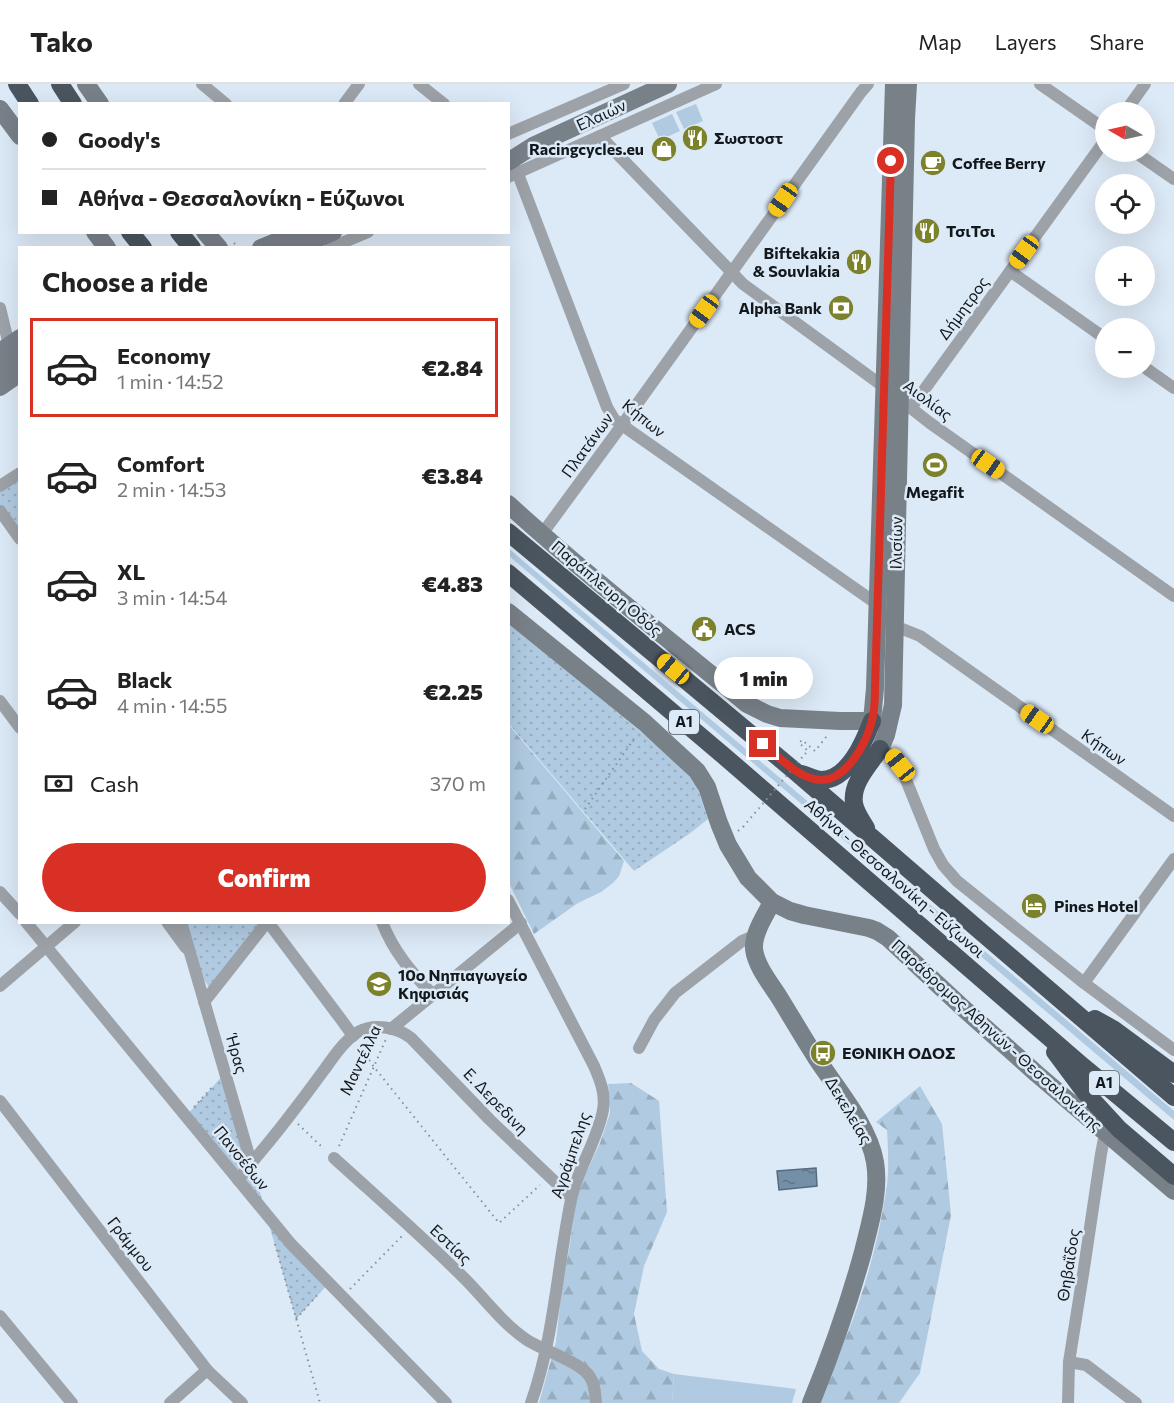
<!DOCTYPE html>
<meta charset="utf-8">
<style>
body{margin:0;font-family:Commissioner,sans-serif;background:#f2f2f2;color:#222;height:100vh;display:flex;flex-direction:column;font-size:22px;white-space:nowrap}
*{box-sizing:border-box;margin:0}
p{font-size:20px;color:#767676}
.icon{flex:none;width:33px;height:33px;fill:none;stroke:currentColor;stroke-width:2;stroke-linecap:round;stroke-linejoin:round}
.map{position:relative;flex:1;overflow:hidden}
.sheet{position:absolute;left:18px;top:162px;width:492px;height:678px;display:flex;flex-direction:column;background:#fff;border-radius:0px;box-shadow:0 6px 24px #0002}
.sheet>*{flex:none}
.banner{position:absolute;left:18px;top:18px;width:492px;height:132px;border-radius:0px;box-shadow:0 6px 24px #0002;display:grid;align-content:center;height:132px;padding:0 24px;background:#fff}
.needle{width:39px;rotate:279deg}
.tools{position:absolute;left:1095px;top:18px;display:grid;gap:12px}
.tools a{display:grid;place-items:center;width:60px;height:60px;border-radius:50%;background:#fff;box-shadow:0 6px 24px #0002;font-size:30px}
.end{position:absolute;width:27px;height:27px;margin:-14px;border:8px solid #d93025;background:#fff;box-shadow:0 0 0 3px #fff}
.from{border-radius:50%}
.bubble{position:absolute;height:42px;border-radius:21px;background:#fff;box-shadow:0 6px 24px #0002;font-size:20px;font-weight:800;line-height:42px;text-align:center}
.car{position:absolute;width:18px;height:36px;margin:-18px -9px;border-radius:8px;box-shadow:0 0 4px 2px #0007;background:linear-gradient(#f5c518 24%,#345 0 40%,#f5c518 0 76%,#345 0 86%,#f5c518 0)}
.banner b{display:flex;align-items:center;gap:21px;height:57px;font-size:22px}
.banner b+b{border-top:2px solid #e0e0e0}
.banner i{width:15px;height:15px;background:#222}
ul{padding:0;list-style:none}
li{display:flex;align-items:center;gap:18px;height:99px;margin:0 12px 9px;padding:0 12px;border:3px solid transparent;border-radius:0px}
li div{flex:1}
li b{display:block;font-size:22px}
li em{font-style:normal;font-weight:800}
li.on{border-color:#d93025}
li>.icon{width:54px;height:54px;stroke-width:1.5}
h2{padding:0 24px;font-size:27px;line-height:72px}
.pay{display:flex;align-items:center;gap:15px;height:66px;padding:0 24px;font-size:22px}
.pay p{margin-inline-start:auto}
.cta{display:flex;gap:12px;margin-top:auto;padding:12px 24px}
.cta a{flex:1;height:69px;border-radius:36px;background:#d93025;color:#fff;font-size:24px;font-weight:800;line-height:69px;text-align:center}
header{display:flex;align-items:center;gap:36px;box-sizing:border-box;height:84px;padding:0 30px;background:#fff;border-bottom:2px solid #e0e0e0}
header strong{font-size:28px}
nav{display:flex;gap:33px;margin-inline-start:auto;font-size:21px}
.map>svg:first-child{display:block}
.grass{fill:#b0cae1}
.forest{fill:url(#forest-firs)}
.park{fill:url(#park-dots)}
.water{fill:url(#water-ripples);stroke:#576b7e;stroke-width:1.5}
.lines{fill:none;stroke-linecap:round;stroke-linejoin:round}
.path{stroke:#869099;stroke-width:2;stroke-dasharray:1.5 4.5;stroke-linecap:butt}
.street{stroke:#9da2a8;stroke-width:12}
.secondary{stroke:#798188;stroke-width:18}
.highway{stroke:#4a555f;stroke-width:18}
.path-bridge{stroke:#869099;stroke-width:2;stroke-dasharray:1.5 4.5;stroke-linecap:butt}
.route{stroke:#d93025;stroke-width:8}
.labels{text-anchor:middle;stroke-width:5;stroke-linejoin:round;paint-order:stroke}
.shield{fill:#dce9f6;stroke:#4f575d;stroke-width:1.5}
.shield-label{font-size:15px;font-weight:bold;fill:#13181c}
.street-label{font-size:16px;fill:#13181c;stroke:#dce9f6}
.poi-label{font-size:16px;font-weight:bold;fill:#13181c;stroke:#dce9f6;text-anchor:start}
</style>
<header>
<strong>Tako</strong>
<nav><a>Map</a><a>Layers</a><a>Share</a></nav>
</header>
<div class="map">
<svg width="1174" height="1319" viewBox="0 0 1174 1319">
<defs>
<pattern id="forest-firs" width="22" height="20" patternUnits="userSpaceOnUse" patternTransform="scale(1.5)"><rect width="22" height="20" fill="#b0cae1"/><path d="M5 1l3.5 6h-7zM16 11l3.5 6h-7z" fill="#96adc0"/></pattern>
<pattern id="park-dots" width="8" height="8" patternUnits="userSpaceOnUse" patternTransform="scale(1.5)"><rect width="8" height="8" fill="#b0cae1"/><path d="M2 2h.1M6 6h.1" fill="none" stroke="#96adc0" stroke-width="1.8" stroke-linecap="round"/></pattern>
<pattern id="water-ripples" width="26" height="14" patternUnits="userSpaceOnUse" patternTransform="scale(1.5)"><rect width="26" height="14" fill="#748fa8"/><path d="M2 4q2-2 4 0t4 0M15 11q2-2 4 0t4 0" fill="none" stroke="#5e7488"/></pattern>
</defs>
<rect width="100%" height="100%" fill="#dce9f6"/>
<g class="grass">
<polygon points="696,20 703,37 684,45 676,28"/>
<polygon points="672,30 680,47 660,56 652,39"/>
<polygon points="508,464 1174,1027 1174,1036 509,472"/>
<polygon points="674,1290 796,1305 792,1319 672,1319"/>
</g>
<g class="forest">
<polygon points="508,640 624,777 619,792 613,799 601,808 578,819 534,850 509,799"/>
<polygon points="631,999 659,1017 667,1128 644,1182 634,1230 642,1267 659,1285 674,1290 672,1319 539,1319 556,1258 562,1202 570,1160 577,1108 600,1059 610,1029 610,1016 608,1000"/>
<path d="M920,1002l22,38 9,91 -31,158 -21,30h-81c13,-32 29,-65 40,-98 13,-38 23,-79 29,-120 2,-18 1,-37 0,-55l-11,-8z"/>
</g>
<g class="park">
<polygon points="19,389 19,455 0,427 0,402"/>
<polygon points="508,538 688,687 697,703 708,735 689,750 634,787 509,640"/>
<polygon points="162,839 266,839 212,907"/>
<polygon points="225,989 266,1129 329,1199 296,1235 266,1130 186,1032"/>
</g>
<polygon class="water" points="816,1084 817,1102 779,1106 777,1087"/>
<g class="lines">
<g class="path">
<polyline points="234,159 239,164"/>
<polyline points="805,670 808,667 799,659 802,656 815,667 827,652"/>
<polyline points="585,725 636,652"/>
<polyline points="738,747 743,743"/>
<polyline points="359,961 374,983 499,1139 540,1101"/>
<polyline points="194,1023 214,1001"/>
<polyline points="298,1040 324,1065"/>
<polyline points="339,1062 386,955"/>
<polyline points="560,1084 572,1074"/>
<polyline points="275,1160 320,1319"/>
<polyline points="350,1205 403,1151"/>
<polyline points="296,1235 320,1208"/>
</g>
<g class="street">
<polyline points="202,0 226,20"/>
<polyline points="419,0 444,20"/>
<polyline points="1040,0 1106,46"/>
<polyline points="344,20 359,0"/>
<polyline points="1125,28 1145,0"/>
<polyline points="508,50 624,0"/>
<polyline points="600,52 743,200 884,303 930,339 1174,512"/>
<polyline points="1135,68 1174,95"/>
<polyline points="508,75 518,90 607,323 614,335 622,341 877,520"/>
<polyline points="508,93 716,0"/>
<polyline points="330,164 368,148"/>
<polyline points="1010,187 1106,255"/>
<polyline points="0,224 9,261"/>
<polyline points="1144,283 1174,304"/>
<polyline points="911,324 1106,55"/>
<polyline points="0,402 20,389"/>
<polyline points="0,427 20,455"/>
<polyline points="542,450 622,341 861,8 868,0"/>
<polyline points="895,542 920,552 1174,732"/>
<polyline points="0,617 20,644"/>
<polyline points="880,665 892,671 900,681 934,765 943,781 957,797 1084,899 1174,966"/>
<polyline points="0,808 20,830"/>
<path d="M508,816l86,166c6,14 12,28 9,44 -6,32 -26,59 -32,90 -14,68 -17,138 -40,203"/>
<polyline points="26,838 291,1160 446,1319"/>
<polyline points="167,838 186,864"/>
<polyline points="181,838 251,1078"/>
<polyline points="268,838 343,938 353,952"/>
<path d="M382,838c11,29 30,51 51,73"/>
<polyline points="1084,899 1174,775"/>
<polyline points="0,902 75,838"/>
<polyline points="204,918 267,838"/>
<polyline points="391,945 521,839"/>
<polyline points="639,964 654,936 675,909 742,857 756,851"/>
<polyline points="0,1017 207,1286 242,1319"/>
<path d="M334,1074c44,40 89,79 131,121 20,20 38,45 62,61 15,10 54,22 63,37 5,7 5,17 6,26"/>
<path d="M238,1096c17,-22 36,-43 53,-66 11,-14 22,-29 33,-44 10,-14 20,-29 34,-38 16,-9 39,-5 53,6l79,82 81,77"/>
<polyline points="0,1232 72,1319"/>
<polyline points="1069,1278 1086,1281 1136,1319"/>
<polyline points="170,1319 207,1286"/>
<polyline points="1068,1319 1069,1278 1084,1184 1101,1070 1105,1049"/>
</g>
<g class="secondary">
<polyline points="86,0 100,20"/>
<polyline points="0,25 20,52"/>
<polyline points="508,78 533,62 668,0"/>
<polyline points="95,148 107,164"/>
<polyline points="205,148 219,164"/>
<polyline points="261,164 300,148"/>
<polyline points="295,164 333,148"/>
<polyline points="0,268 20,254"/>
<polyline points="0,286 20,272"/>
<polyline points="0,303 20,289"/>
<path d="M508,420c77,70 159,134 239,200l20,10 13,4 60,3h32l3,-33 19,-604"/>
<polyline points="508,528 645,639 697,687 707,703 719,739 728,761 748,794 772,818 790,827 804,831 869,844 877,847 888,854 962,923 1037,990 1174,1107"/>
<polyline points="880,665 886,651 893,621 906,35 908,0"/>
<path d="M772,818c-7,14 -19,31 -18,47 2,17 16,34 25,48 13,21 25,42 38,62 20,30 52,67 58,103 5,30 -5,61 -12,90 -14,51 -32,102 -52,151"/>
</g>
<g class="highway">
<polyline points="17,0 30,20"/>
<polyline points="60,0 73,20"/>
<polyline points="130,148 143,164"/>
<polyline points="179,148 192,164"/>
<polyline points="508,448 796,688 979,846 1174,1013"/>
<polyline points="508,489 724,672 1080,980 1174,1058"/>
<path d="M802,690c5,2 12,5 18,6 28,1 44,-38 52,-59"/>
<path d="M866,744c-4,-7 -11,-16 -12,-25 -3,-20 16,-39 26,-54"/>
<polyline points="1095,935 1113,945 1174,990"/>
<polyline points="1055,968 1084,1007 1119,1045 1174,1092"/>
</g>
<polyline class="path-bridge" points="743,743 805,670"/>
</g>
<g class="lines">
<path class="route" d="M763,660c16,13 36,35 58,36 26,0 46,-38 51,-60 3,-10 3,-22 3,-32l16,-527"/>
</g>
<defs>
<g id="restaurant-disc" transform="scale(1.35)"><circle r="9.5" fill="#7c812b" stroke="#dce9f6"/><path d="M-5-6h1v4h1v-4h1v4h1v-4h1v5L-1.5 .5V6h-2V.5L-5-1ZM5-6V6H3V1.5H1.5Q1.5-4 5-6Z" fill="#fff"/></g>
<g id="shop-disc" transform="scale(1.35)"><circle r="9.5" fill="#7c812b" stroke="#dce9f6"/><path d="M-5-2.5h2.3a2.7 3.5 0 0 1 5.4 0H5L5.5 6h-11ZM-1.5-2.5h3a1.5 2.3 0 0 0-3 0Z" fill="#fff"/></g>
<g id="cafe-disc" transform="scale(1.35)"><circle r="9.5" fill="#7c812b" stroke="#dce9f6"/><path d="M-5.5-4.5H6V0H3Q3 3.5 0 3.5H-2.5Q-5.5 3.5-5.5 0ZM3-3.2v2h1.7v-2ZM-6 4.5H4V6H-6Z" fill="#fff"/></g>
<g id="bank-disc" transform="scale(1.35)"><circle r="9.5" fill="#7c812b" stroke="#dce9f6"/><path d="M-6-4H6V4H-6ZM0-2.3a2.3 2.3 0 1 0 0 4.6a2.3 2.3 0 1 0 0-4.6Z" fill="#fff"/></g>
<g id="stadium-disc" transform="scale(1.35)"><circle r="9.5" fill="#7c812b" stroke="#dce9f6"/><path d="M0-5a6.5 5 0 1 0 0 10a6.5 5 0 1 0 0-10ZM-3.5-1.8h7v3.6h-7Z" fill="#fff"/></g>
<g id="civic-disc" transform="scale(1.35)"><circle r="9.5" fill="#7c812b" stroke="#dce9f6"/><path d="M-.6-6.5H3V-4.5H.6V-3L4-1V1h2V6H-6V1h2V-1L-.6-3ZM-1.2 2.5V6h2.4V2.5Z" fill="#fff"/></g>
<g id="hotel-disc" transform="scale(1.35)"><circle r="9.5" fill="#7c812b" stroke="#dce9f6"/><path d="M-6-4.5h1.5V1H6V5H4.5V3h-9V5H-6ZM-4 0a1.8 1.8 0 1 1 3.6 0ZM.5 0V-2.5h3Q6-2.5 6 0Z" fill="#fff"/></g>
<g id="school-disc" transform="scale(1.35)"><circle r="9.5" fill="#7c812b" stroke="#dce9f6"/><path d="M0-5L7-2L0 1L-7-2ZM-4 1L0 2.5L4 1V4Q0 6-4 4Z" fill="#fff"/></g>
<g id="bus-disc" transform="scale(1.35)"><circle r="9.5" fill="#7c812b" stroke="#dce9f6"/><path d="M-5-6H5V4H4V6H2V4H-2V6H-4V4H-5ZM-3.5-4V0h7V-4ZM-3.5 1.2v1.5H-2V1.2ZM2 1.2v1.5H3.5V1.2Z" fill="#fff"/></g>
</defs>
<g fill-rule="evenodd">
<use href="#restaurant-disc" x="695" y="54"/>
<use href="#shop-disc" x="664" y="65"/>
<use href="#cafe-disc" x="933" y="79"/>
<use href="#restaurant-disc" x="927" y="147"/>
<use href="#restaurant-disc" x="859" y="178"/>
<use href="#bank-disc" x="841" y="224"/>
<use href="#stadium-disc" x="935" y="381"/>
<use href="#civic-disc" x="704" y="545"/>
<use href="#hotel-disc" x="1034" y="822"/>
<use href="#school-disc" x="379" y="900"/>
<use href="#bus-disc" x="823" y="969"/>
</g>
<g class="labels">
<g class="shield">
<rect x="669" y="626" width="30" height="24" rx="4.5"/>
<rect x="1089" y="987" width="30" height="24" rx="4.5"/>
</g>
<g class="shield-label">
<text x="684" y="643">Α1</text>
<text x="1104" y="1004">Α1</text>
</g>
<g class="street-label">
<text transform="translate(601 31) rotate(-25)" y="6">Ελαιών</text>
<text transform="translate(963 224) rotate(-54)" y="6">Δήμητρος</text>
<text transform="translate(928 316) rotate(37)" y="6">Αιολίας</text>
<text transform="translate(644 334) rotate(39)" y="6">Κήπων</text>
<text transform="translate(587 361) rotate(-54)" y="6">Πλατάνων</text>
<text transform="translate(896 459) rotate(-89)" y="6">Ιλισίων</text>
<text transform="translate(607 504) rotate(40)" y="6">Παράπλευρη Οδός</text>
<text transform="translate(1104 663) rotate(35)" y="6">Κήπων</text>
<text transform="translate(895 794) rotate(41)" y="6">Αθήνα - Θεσσαλονίκη - Εύζωνοι</text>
<text transform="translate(997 951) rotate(42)" y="6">Παράδρομος Αθηνών - Θεσσαλονίκης</text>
<text transform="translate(237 970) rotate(74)" y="6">Ήρας</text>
<text transform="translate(360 976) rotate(-65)" y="6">Μαντέλλα</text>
<text transform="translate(496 1017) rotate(46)" y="6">Ε. Δερεδινη</text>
<text transform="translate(849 1026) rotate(59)" y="6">Δεκελείας</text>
<text transform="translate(570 1071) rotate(-71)" y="6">Αγράμπελης</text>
<text transform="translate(242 1074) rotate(51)" y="6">Πανσέδων</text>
<text transform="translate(131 1160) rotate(52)" y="6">Γράμμου</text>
<text transform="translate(451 1160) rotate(43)" y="6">Εστίας</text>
<text transform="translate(1068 1181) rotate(-81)" y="6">Θηβαΐδος</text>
</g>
<g class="poi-label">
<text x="714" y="60">Σωστοστ</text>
<text x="644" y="71" text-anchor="end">Racingcycles.eu</text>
<text x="952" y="85">Coffee Berry</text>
<text x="946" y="153">ΤσιΤσι</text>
<text x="840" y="175" text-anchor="end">Biftekakia<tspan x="840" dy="18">&amp; Souvlakia</tspan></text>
<text x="822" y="230" text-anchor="end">Alpha Bank</text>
<text x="935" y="414" text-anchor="middle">Megafit</text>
<text x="724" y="551">ACS</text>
<text x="1054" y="828">Pines Hotel</text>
<text x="398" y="897">10ο Νηπιαγωγείο<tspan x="398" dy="18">Κηφισιάς</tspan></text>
<text x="842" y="975">ΕΘΝΙΚΗ ΟΔΟΣ</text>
</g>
</g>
</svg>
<div class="tools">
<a><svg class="needle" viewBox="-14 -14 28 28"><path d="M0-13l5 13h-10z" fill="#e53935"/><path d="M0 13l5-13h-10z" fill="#767676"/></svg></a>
<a><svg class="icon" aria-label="locate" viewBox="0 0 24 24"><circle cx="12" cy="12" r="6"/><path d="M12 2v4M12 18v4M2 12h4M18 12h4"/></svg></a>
<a>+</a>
<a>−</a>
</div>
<i class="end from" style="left:891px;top:77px"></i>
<i class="end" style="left:763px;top:660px"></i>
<div class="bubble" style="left:714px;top:573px;width:99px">1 min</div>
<i class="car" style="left:783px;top:116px;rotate:215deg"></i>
<i class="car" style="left:1024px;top:168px;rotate:216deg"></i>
<i class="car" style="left:704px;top:227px;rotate:216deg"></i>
<i class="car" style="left:988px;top:380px;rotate:125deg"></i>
<i class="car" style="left:673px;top:585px;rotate:310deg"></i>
<i class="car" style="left:1037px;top:635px;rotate:305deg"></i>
<i class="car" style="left:900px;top:681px;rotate:321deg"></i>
<div class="banner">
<b><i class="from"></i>Goody's</b>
<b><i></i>Αθήνα - Θεσσαλονίκη - Εύζωνοι</b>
</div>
<section class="sheet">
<h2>Choose a ride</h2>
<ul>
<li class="on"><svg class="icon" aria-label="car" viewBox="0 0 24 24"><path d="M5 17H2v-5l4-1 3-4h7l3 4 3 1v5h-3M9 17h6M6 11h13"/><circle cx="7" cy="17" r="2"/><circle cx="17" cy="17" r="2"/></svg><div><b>Economy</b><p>1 min · 14:52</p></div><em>€2.84</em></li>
<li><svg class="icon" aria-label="car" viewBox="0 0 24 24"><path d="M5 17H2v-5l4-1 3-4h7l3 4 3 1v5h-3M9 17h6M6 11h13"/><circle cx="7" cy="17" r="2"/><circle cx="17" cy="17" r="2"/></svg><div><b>Comfort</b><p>2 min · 14:53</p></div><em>€3.84</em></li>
<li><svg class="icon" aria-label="car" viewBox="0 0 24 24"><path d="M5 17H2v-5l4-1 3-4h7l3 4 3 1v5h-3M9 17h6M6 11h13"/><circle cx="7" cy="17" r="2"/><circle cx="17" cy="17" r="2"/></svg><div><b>XL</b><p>3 min · 14:54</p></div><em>€4.83</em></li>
<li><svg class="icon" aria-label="car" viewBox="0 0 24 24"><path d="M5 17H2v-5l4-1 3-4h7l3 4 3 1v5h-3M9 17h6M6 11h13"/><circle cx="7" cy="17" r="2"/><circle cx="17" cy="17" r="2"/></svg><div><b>Black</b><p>4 min · 14:55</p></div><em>€2.25</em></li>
</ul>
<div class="pay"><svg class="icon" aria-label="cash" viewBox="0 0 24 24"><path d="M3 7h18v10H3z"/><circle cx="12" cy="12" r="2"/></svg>Cash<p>370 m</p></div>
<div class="cta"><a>Confirm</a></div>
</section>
</div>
